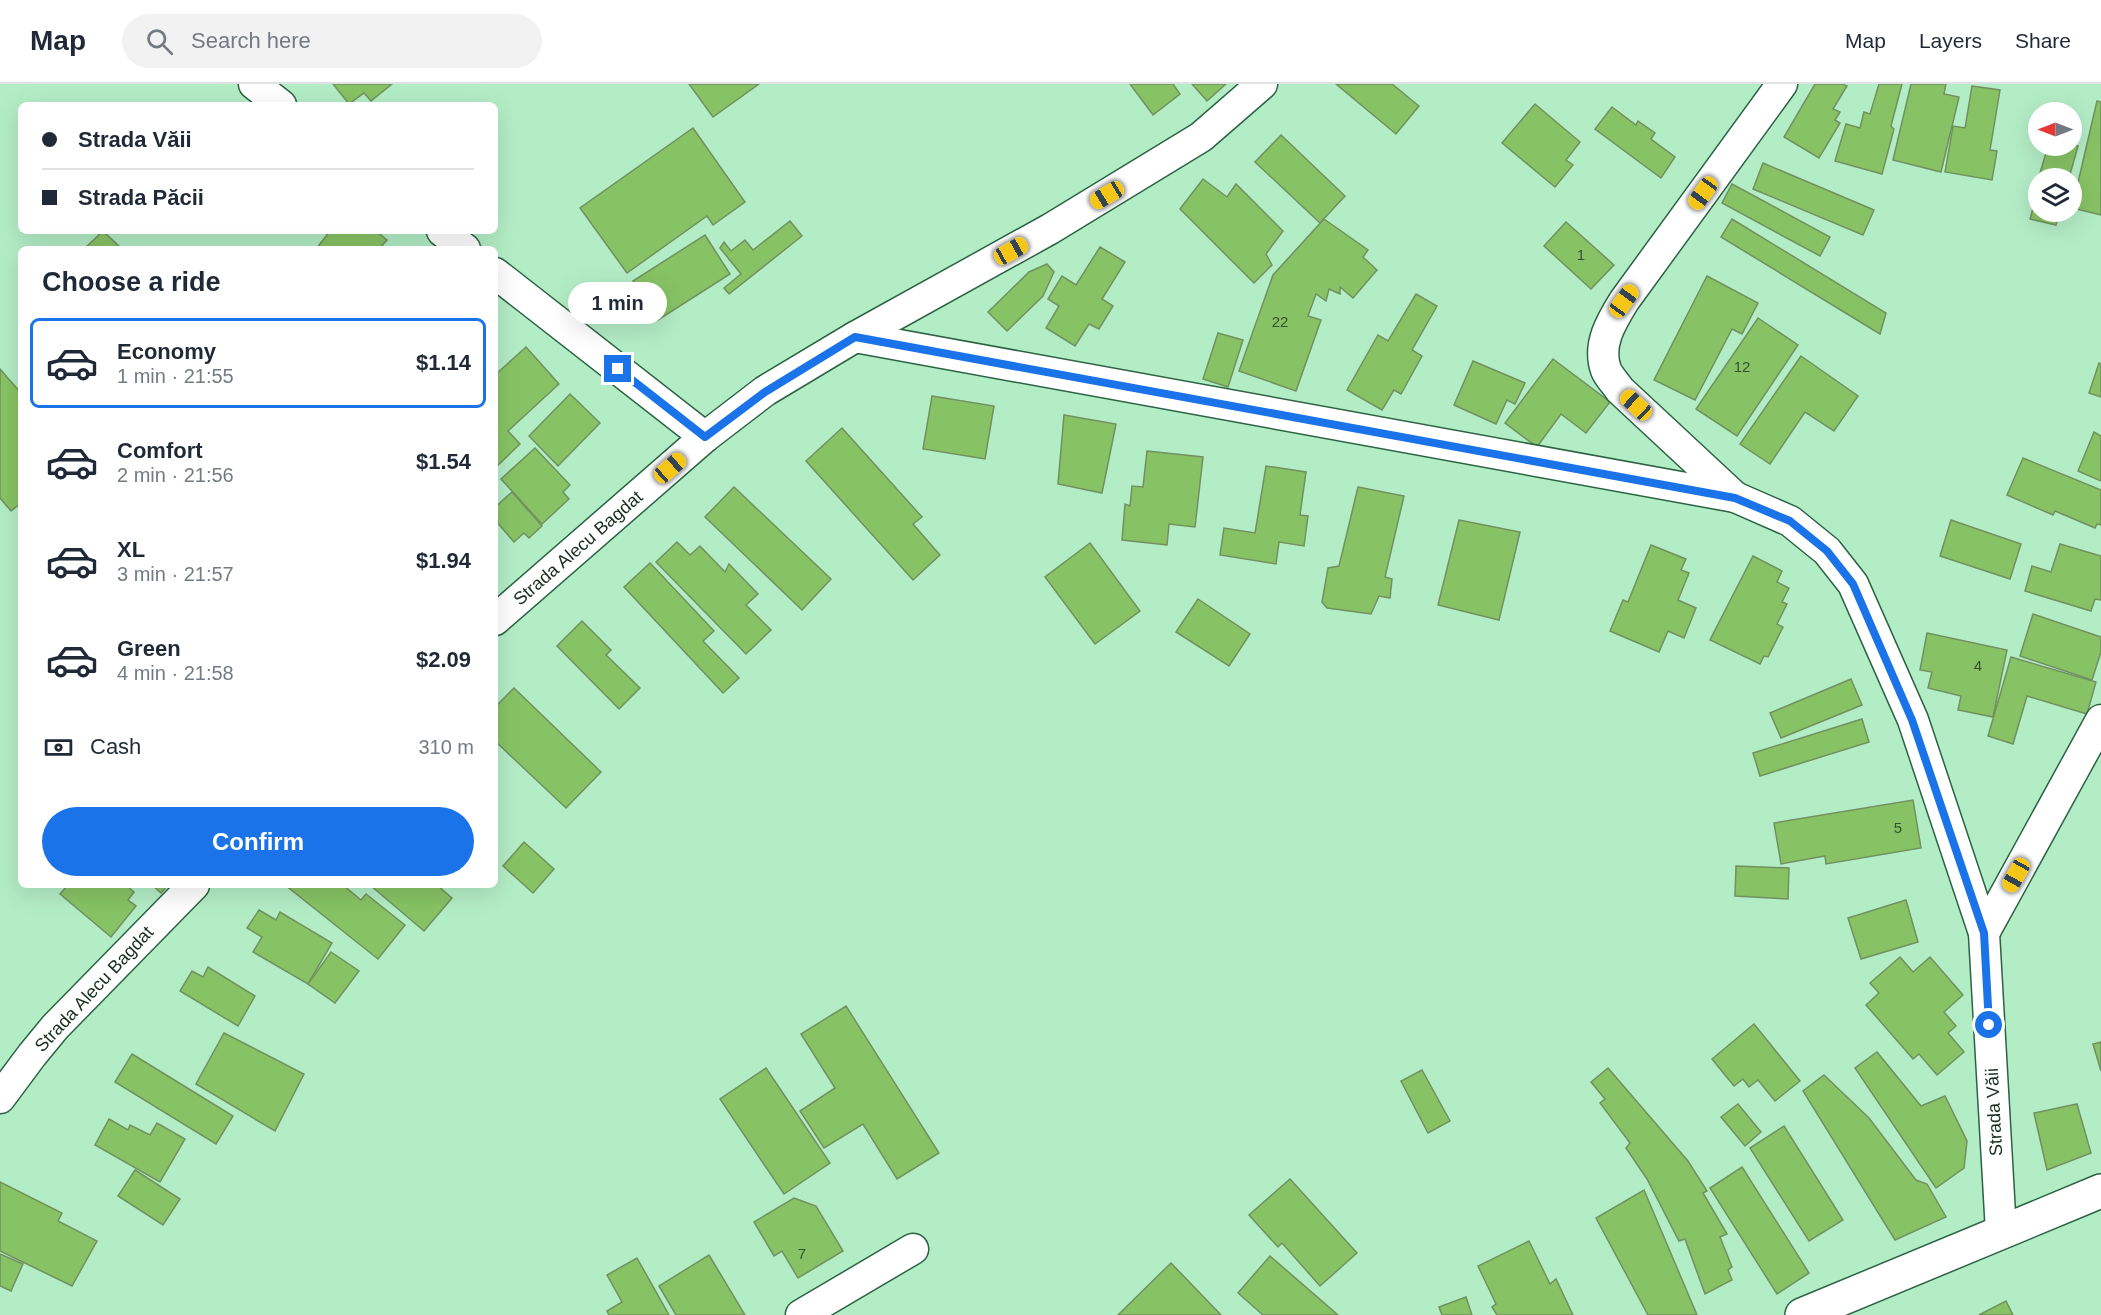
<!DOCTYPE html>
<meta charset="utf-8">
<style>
body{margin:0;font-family:Helvetica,sans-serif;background:#f2f2f3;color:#1f2937;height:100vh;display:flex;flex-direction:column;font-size:22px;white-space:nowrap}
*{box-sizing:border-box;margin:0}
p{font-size:20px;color:#747a83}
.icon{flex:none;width:33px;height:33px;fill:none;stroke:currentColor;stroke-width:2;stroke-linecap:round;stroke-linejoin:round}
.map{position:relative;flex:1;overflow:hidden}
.drawer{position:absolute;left:18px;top:162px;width:480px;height:642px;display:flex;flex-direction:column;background:#fff;border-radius:9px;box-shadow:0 6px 24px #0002}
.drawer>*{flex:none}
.banner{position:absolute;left:18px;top:18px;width:480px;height:132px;border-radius:9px;box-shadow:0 6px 24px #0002;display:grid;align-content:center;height:132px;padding:0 24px;background:#fff}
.needle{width:39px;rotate:270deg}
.fabs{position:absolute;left:2028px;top:18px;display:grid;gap:12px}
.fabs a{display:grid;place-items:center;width:54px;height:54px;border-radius:50%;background:#fff;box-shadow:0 6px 24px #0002;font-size:30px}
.end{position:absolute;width:27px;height:27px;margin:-14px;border:8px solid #1a73e8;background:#fff;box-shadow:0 0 0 3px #fff}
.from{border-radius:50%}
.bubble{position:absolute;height:42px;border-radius:21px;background:#fff;box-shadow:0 6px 24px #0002;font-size:20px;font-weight:700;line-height:42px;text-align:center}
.car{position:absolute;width:18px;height:36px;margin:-18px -9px;border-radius:8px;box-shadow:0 0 4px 2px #0007;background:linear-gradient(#f5c518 24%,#345 0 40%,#f5c518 0 76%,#345 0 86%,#f5c518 0)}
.banner b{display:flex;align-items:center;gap:21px;height:57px;font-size:22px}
.banner b+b{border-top:2px solid #e0e1e3}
.banner i{width:15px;height:15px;background:#1f2937}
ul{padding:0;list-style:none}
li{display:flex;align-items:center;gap:18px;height:90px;margin:0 12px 9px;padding:0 12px;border:3px solid transparent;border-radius:9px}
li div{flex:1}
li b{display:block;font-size:22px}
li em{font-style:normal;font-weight:700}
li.active{border-color:#1a73e8}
li>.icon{width:54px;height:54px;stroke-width:1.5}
h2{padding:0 24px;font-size:27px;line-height:72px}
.pay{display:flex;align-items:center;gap:15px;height:66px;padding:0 24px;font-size:22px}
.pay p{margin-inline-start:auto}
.button{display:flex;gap:12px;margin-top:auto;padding:12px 24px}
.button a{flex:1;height:69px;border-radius:36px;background:#1a73e8;color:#fff;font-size:24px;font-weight:700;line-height:69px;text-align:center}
header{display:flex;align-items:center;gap:36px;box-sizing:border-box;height:84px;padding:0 30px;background:#fff;border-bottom:2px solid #e0e1e3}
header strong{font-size:28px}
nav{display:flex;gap:33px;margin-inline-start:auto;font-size:21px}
.search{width:420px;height:54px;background:#f2f2f3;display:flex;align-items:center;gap:15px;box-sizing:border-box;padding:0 21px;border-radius:33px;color:#747a83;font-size:22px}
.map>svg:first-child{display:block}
.building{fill:#87c364;stroke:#719160;stroke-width:1.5}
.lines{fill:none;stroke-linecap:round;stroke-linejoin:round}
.street-casing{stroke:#2c6343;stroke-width:33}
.secondary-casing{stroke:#2c6343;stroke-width:36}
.street{stroke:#fff;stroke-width:30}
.secondary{stroke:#fff;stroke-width:33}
.route{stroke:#1a73e8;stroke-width:8}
.labels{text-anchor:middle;stroke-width:5;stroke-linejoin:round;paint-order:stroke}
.number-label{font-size:15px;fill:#335330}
.street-label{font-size:18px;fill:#172e1f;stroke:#fefefe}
</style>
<header>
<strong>Map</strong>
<div class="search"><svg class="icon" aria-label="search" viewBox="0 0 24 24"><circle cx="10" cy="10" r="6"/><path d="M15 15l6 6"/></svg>Search here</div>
<nav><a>Map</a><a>Layers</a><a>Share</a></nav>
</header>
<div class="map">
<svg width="2101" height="1231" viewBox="0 0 2101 1231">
<rect width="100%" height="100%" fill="#b3edc6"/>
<g class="building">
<polygon points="333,0 392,0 371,17 364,9 349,20"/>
<polygon points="689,0 759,0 713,33"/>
<polygon points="1130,0 1173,0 1180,10 1153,31"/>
<polygon points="1192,0 1226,0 1207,17"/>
<polygon points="1336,0 1392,0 1419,22 1396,50"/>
<polygon points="1815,0 1843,0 1847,2 1833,25 1840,28 1835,36 1840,39 1819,74 1784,53"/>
<polygon points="1879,0 1902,0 1891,42 1894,45 1882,90 1835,77 1846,40 1860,44 1864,28 1870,30"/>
<polygon points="1911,0 1946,0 1944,10 1959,13 1941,88 1893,76"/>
<polygon points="1972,2 2000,6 1990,66 1997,67 1992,96 1945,88 1953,42 1965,44"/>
<polygon points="2097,17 2101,18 2101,131 2072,124"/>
<polygon points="1535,20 1580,58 1566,76 1573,81 1555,103 1502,59"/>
<polygon points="1612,23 1636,41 1638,37 1655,49 1651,55 1675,73 1661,94 1595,45"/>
<polygon points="693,44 745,118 713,141 707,132 627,189 580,124"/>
<polygon points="1281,51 1345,112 1320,139 1255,78"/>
<polygon points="2072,60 2078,62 2069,94 2038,96 2048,62 2072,62"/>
<polygon points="1763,79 1874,126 1863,151 1753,105"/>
<polygon points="1203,95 1227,113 1236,100 1283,147 1266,170 1272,181 1254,199 1180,125"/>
<polygon points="1732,100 1830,153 1820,172 1722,119"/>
<polygon points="2038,106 2038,128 2060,128 2056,141 2030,135"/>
<polygon points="1324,135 1368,166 1363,173 1377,186 1353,214 1340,203 1340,210 1329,205 1326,217 1316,210 1308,232 1321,236 1296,307 1239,287 1273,191"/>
<polygon points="1732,135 1886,229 1880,250 1721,153"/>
<polygon points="790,137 802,152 729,210 724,204 741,190 720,164 724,158 731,167 745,156 753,166"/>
<polygon points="1566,138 1614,181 1591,205 1544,162"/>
<polygon points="103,147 122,165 84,165"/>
<polygon points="330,147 376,147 387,156 379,165 316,165"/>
<polygon points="705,151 730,190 658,236 633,197"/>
<polygon points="1100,163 1125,178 1102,215 1113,222 1099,245 1089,240 1075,262 1046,244 1059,222 1048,215 1062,192 1076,201"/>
<polygon points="1047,180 1054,188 1043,212 1007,247 988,228 1029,188"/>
<polygon points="1707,192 1758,219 1742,250 1732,245 1695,316 1654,296"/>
<polygon points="1416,210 1437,222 1412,266 1422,272 1401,310 1394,306 1382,326 1347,306 1378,251 1388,257"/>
<polygon points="1758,234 1798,261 1737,352 1696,325"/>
<polygon points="1218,249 1243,256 1228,303 1203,295"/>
<polygon points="526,263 559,300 508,347 520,360 495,384 495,291"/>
<polygon points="1801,272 1858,312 1834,347 1805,328 1770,380 1740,360"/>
<polygon points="1553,275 1610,318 1586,349 1561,330 1537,363 1505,339"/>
<polygon points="1473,277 1525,299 1515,320 1507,316 1496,340 1454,321"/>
<polygon points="2099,279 2101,280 2101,313 2089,309"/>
<polygon points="0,285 21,309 21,419 11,427 0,414"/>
<polygon points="570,310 600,339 558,382 529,352"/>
<polygon points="932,312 994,322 985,375 923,365"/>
<polygon points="1064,331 1116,340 1102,409 1058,400"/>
<polygon points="842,344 922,433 913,440 940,471 913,496 806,377"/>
<polygon points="2094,348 2101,352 2101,397 2078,387"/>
<polygon points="535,364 570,401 563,408 569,415 542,440 501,395"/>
<polygon points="1147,367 1203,373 1195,443 1169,440 1167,461 1122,456 1125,420 1130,422 1132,402 1143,403"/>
<polygon points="2023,374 2101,406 2101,441 2097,440 2095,444 2055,427 2053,431 2007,411"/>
<polygon points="1266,382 1306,388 1300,431 1308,432 1304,462 1279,458 1276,480 1220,471 1224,444 1255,449"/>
<polygon points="734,403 831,495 802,526 705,433"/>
<polygon points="1358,403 1404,412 1385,493 1392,495 1390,514 1379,512 1371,530 1327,524 1322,518 1328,484 1339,482"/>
<polygon points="512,408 542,442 529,454 524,449 514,458 495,436 495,423"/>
<polygon points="1459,436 1520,448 1499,536 1438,521"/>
<polygon points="1951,436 2021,460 2010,495 1940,472"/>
<polygon points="677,458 690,471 700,462 725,488 729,480 758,510 746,521 771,546 746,570 656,478"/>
<polygon points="1090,459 1140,527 1095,560 1045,493"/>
<polygon points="2060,460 2101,472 2101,516 2095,515 2091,527 2025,507 2032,482 2051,488"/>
<polygon points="1651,461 1686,475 1681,486 1689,489 1678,516 1696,524 1684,554 1668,547 1659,568 1610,547 1623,516 1628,518"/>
<polygon points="1753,472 1782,487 1777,498 1789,504 1782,518 1787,520 1777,540 1783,543 1768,573 1764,572 1760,580 1710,556"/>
<polygon points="650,479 714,547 703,557 739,594 723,609 624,503"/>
<polygon points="1198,515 1250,550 1229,582 1176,548"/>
<polygon points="2033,530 2101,553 2101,568 2092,596 2020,572"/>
<polygon points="582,537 611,566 606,571 640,604 619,625 557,562"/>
<polygon points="1927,549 2007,566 1993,633 1958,626 1961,612 1928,604 1932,588 1920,586"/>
<polygon points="2011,573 2096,598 2087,630 2027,612 2013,660 1988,652"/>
<polygon points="1851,595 1862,621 1781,654 1770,629"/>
<polygon points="514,604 601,688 566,724 495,657 495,623"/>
<polygon points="1862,635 1869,658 1760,692 1753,669"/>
<polygon points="1913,716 1921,764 1826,780 1825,772 1781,780 1774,739"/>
<polygon points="524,758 554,785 533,809 503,782"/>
<polygon points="1736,782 1789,784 1788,815 1735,812"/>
<polygon points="68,801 126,801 134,808 128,816 136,822 111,853 60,810"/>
<polygon points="152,801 168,801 161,809"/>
<polygon points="285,801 343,801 361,816 366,810 405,841 378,875"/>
<polygon points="370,801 437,801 452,814 424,847"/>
<polygon points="1906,816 1918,858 1861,875 1848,834"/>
<polygon points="259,826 276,836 280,828 332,859 308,900 253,868 262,853 247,844"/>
<polygon points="331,868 359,887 335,919 308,900"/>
<polygon points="1900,873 1913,888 1930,873 1963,911 1944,928 1956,942 1948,949 1964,968 1937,991 1919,970 1913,975 1866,921 1879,909 1870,899"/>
<polygon points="208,883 255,912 238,942 180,907 192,887 203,893"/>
<polygon points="846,922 939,1069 897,1095 863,1040 824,1064 800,1027 835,1004 801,950"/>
<polygon points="1754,940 1800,997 1775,1017 1758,996 1749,1003 1743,995 1734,1002 1712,975"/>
<polygon points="224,949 304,990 275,1047 196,1000"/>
<polygon points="2101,958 2101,987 2093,960"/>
<polygon points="1877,968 1921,1022 1945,1012 1967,1057 1964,1084 1936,1104 1855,984"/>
<polygon points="132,970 233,1032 216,1060 115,998"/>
<polygon points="766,984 830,1079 784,1110 720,1015"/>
<polygon points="1608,984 1688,1077 1707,1107 1703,1109 1727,1150 1720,1153 1732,1183 1728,1186 1732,1196 1705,1210 1685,1155 1679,1157 1647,1095 1626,1064 1630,1059 1600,1019 1605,1015 1591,998"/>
<polygon points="1422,986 1450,1037 1428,1049 1401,997"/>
<polygon points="1824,991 1869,1034 1916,1096 1927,1100 1946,1133 1895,1156 1803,1007"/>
<polygon points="1738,1020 1761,1048 1745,1062 1721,1033"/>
<polygon points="2077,1020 2091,1069 2047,1086 2034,1029"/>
<polygon points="109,1035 128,1046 130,1041 150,1051 157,1039 185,1055 160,1098 95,1061"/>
<polygon points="1784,1042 1843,1136 1809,1157 1750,1064"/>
<polygon points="1742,1083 1809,1189 1777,1210 1710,1104"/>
<polygon points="135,1086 180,1115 163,1141 118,1112"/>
<polygon points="1290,1095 1357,1169 1320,1202 1282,1159 1278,1163 1249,1131"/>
<polygon points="0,1098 62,1129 58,1137 97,1157 72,1202 0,1167"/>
<polygon points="1644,1106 1697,1231 1648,1231 1596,1134"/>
<polygon points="794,1114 816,1122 843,1167 798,1194 782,1167 774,1172 754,1138"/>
<polygon points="1529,1157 1550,1200 1556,1195 1573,1231 1497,1231 1492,1223 1496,1220 1478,1182"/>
<polygon points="0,1170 23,1180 11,1207 0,1202"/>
<polygon points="709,1171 745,1231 676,1231 659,1202"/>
<polygon points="1270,1172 1338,1231 1263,1231 1238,1209"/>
<polygon points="637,1174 669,1231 609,1231 607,1227 622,1218 607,1191"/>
<polygon points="1171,1179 1221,1231 1118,1231"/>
<polygon points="1466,1213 1472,1231 1442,1231 1439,1223"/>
<polygon points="2006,1217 2013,1231 1979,1231"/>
</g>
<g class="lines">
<g class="street-casing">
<g id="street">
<polyline points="254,0 281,21"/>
<polyline points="442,147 465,165"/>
<polyline points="495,189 705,353"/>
<polyline points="855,253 1735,413 1790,437 1827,467 1853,500 1913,636 1984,849 2001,1148"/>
<path d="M1735,413l-115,-107c-4,-6 -11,-13 -14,-20 -9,-25 5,-48 18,-69l158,-217"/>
<polyline points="495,536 705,353 765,307 855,253 1050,145 1201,53 1262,0"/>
<polyline points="1984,849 2101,636"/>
<polyline points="0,1014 32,971 55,943 194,801"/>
<polyline points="801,1231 913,1165"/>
</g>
</g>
<g class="secondary-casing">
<polyline id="secondary" points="1802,1231 2101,1107"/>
</g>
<use href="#street" class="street"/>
<use href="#secondary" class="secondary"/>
</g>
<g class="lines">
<polyline class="route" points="618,285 705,353 765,308 855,253 1735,414 1790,437 1827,467 1853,500 1912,636 1984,849 1989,941"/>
</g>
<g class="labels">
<g class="number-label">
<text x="1581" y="176">1</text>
<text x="1280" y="243">22</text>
<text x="1742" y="288">12</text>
<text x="1978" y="587">4</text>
<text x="1898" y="749">5</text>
<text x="802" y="1175">7</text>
</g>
<g class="street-label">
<text transform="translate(578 464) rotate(-41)" y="6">Strada Alecu Bagdat</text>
<text transform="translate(94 905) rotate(-47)" y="6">Strada Alecu Bagdat</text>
<text transform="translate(1994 1028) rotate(-93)" y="6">Strada Văii</text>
</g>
</g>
</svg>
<div class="fabs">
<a><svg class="needle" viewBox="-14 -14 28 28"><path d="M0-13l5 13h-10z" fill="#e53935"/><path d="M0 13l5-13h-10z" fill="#747a83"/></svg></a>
<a><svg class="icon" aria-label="layers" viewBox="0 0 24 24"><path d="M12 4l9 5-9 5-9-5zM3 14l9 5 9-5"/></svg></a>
</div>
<i class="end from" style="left:1989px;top:941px"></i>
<i class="end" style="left:618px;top:285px"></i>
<div class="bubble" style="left:568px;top:198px;width:99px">1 min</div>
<i class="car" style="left:1703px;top:109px;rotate:216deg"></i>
<i class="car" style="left:1107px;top:111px;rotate:239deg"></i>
<i class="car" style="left:1011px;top:167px;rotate:61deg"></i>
<i class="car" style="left:1624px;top:217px;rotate:36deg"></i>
<i class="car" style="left:1636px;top:321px;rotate:313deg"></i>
<i class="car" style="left:670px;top:384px;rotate:49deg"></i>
<i class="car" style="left:2016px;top:791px;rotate:209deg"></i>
<div class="banner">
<b><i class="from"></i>Strada Văii</b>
<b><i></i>Strada Păcii</b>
</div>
<section class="drawer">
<h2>Choose a ride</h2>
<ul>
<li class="active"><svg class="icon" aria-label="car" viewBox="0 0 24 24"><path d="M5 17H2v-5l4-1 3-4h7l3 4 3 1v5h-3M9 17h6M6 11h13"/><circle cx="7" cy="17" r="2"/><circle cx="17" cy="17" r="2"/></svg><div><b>Economy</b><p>1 min · 21:55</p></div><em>$1.14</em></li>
<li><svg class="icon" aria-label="car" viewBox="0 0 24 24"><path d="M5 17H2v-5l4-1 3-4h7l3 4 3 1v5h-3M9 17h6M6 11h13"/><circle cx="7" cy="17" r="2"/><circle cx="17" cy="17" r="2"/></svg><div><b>Comfort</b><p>2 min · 21:56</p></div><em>$1.54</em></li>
<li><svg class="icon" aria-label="car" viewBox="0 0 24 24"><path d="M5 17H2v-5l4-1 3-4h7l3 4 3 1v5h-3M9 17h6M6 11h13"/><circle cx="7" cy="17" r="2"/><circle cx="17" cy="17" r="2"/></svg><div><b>XL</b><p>3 min · 21:57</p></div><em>$1.94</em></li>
<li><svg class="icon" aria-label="car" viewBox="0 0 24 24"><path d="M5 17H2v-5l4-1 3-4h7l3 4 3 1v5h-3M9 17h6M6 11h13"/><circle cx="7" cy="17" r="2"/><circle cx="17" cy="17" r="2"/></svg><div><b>Green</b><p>4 min · 21:58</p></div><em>$2.09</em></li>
</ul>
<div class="pay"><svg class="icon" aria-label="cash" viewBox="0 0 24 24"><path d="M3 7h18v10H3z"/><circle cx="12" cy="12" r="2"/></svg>Cash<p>310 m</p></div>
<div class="button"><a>Confirm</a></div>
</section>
</div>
